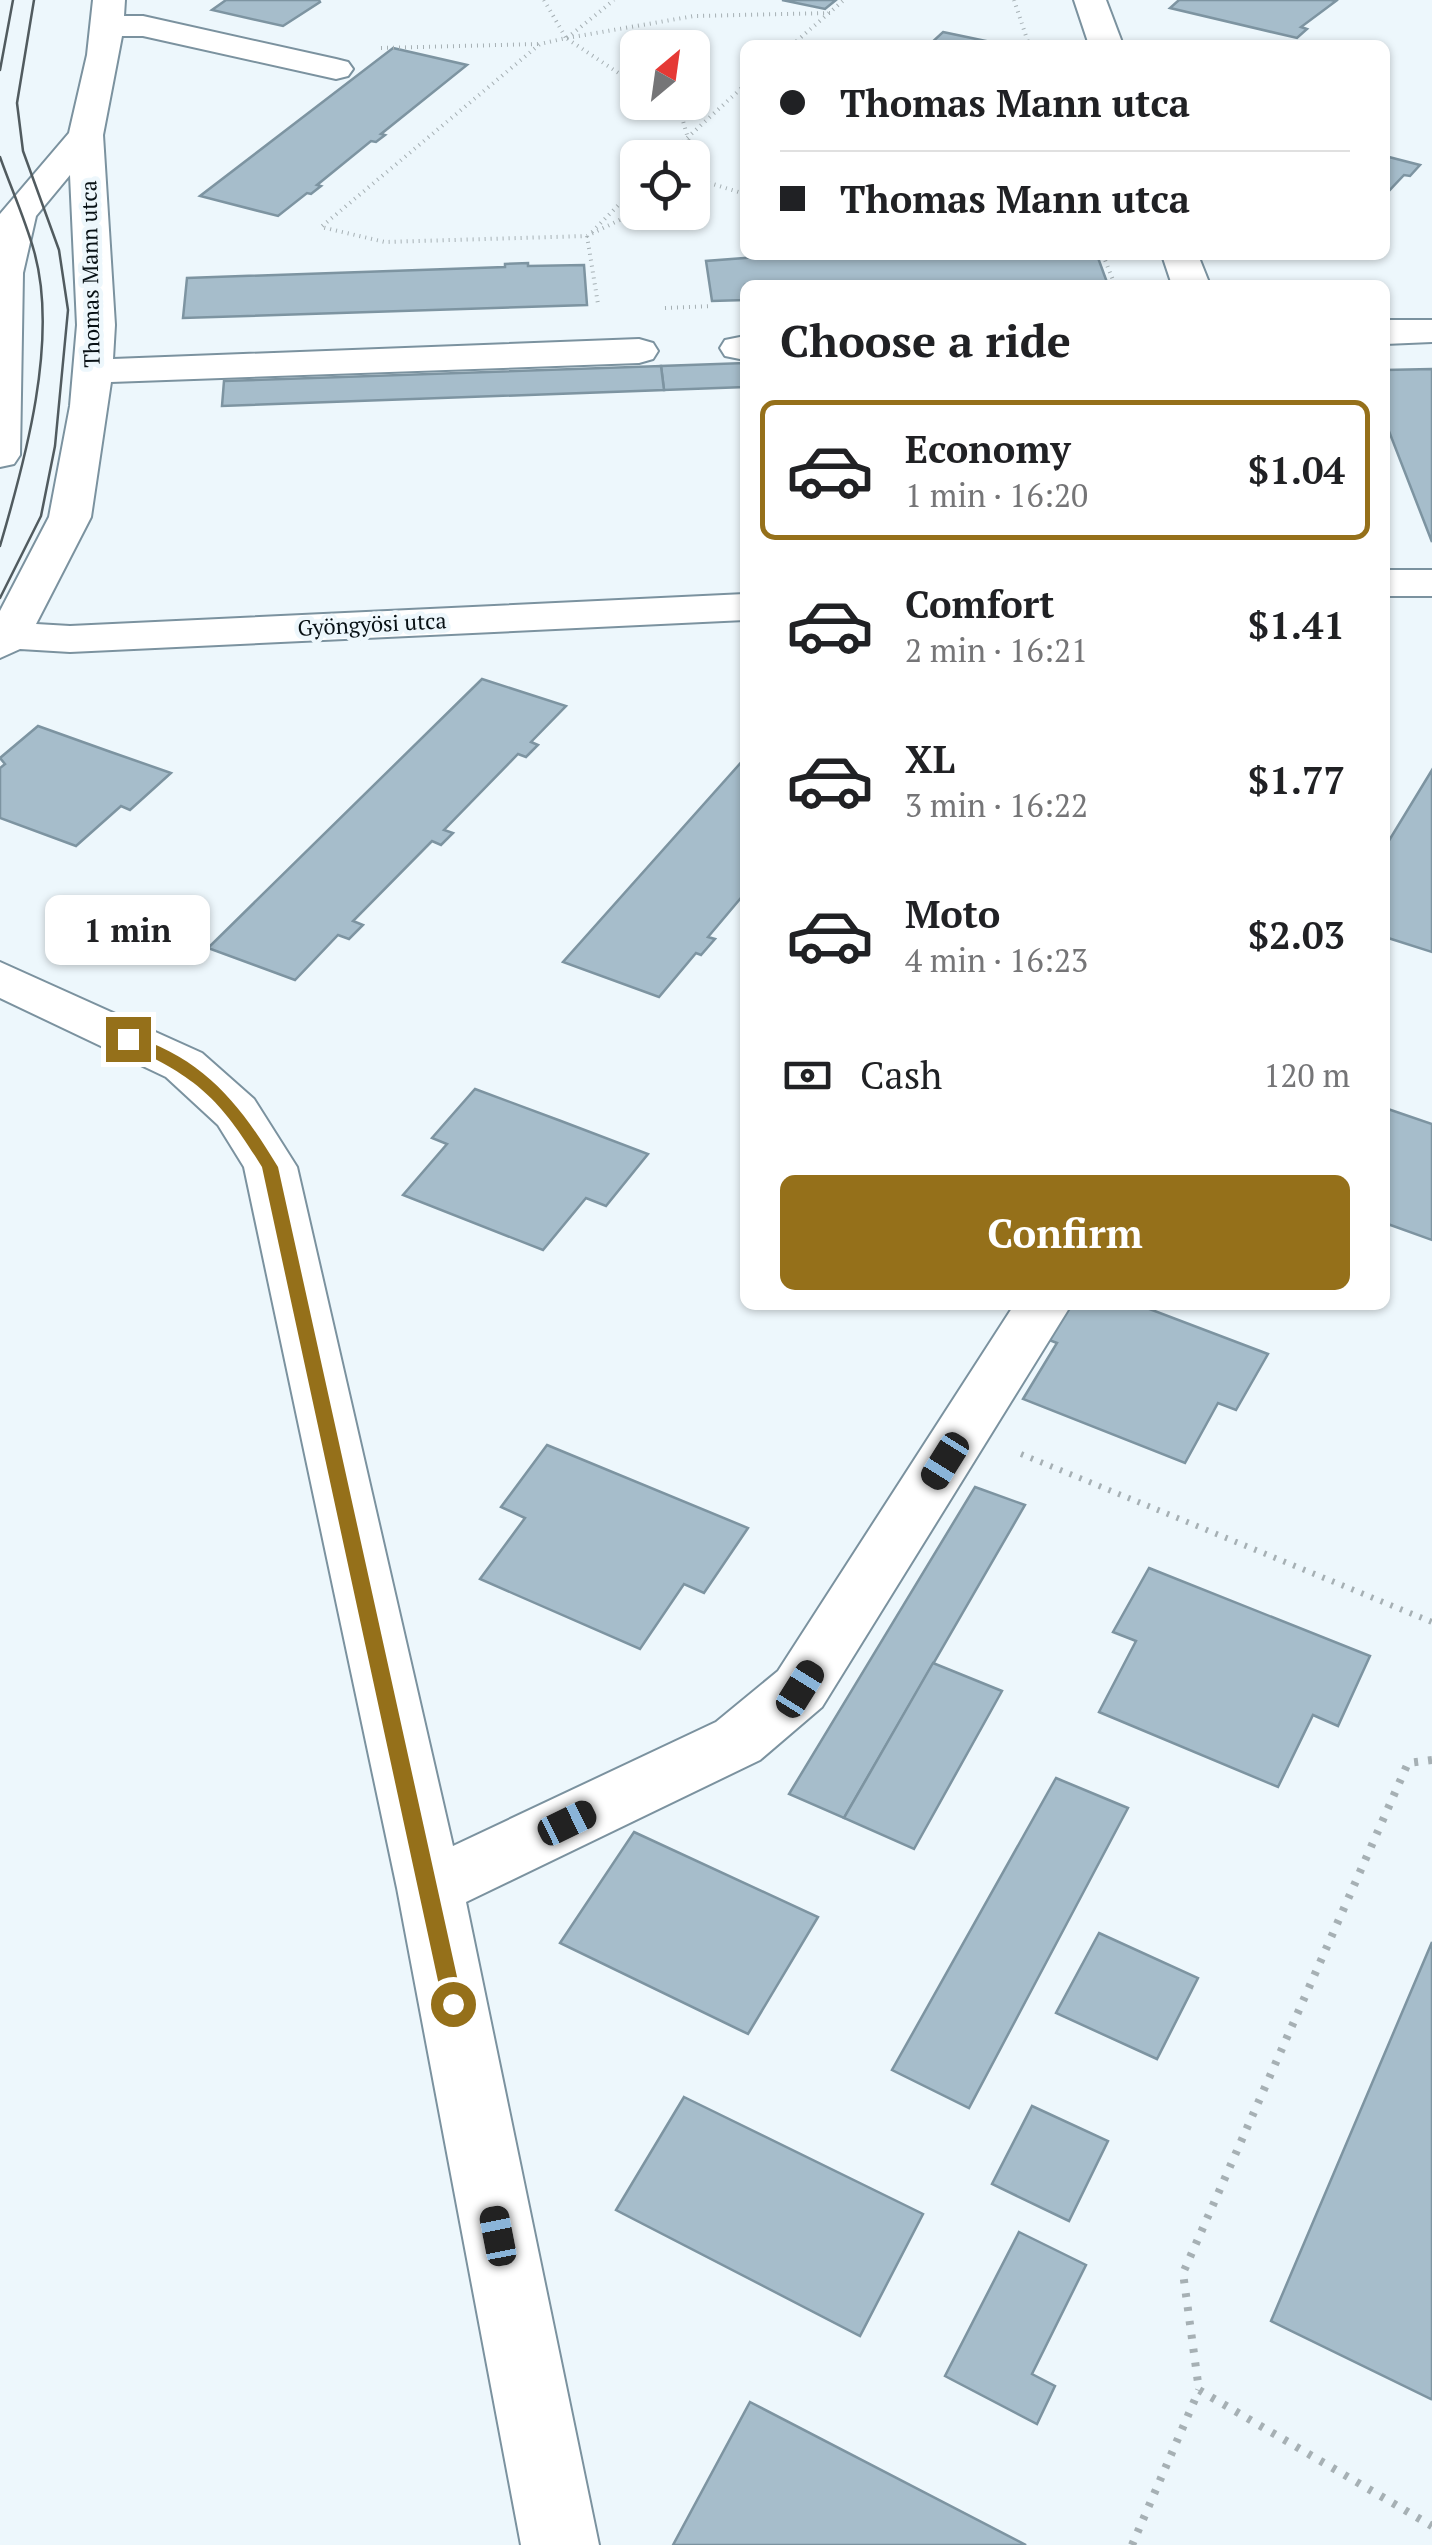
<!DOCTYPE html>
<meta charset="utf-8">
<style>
body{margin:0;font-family:"PT Serif",serif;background:#f2f2f2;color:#202124;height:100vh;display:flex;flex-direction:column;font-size:38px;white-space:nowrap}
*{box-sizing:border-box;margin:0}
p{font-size:32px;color:#757577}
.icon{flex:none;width:55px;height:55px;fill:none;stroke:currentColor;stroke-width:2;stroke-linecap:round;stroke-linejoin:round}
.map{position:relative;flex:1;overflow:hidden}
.panel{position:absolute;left:740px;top:280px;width:650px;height:1030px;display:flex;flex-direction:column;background:#fff;border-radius:15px;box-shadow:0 2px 8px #0004}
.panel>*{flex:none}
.top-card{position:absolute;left:740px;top:40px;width:650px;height:220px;border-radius:15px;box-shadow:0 2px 8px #0004;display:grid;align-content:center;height:220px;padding:0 40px;background:#fff}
.needle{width:65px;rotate:29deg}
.fabs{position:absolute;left:620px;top:30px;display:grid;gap:20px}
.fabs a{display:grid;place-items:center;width:90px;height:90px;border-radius:15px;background:#fff;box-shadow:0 2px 8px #0004;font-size:50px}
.end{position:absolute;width:45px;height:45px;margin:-22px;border:12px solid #95701a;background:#fff;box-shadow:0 0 0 5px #fff}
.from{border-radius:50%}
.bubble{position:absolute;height:70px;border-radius:15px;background:#fff;box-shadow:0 2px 8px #0004;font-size:32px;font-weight:700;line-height:70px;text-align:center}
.car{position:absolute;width:30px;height:60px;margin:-30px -15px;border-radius:12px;box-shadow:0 0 8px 2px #0007;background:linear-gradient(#222 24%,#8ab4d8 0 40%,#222 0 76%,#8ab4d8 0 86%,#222 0)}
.top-card b{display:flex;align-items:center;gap:35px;height:95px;font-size:38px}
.top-card b+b{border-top:2px solid #e0e0e0}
.top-card i{width:25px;height:25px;background:#202124}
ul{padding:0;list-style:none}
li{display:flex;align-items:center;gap:30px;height:140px;margin:0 20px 15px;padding:0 20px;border:5px solid transparent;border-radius:15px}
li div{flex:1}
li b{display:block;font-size:38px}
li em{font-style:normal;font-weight:700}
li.current{border-color:#95701a}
li>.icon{width:90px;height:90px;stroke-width:1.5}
h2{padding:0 40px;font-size:45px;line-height:120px}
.pay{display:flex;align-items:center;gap:25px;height:110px;padding:0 40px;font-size:38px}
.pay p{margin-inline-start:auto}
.cta{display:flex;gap:20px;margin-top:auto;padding:20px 40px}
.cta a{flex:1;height:115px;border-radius:15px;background:#95701a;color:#fff;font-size:40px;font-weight:700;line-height:115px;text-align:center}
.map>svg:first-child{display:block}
.building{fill:#a6bdcb;stroke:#7d94a1;stroke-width:2.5}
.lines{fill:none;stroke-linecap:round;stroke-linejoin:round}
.minor-casing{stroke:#7b929f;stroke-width:4}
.path-far2{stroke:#a6b0b4;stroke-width:4;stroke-dasharray:1 5;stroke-linecap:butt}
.path-far1{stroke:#a6b0b4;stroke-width:6;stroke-dasharray:2.5 8;stroke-linecap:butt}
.path{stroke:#a6b0b4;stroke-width:8;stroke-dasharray:4 10;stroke-linecap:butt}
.minor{fill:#fff;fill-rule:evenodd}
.tram{stroke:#515b5f;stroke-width:2.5}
.route{fill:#95701a}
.labels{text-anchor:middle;stroke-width:9;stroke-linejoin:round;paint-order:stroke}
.far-street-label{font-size:22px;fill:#081115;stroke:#edf7fc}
</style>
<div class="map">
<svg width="1432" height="2545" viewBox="0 0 1432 2545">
<rect width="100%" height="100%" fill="#edf7fc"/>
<g class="building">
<polygon points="226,0 319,0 320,2 283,26 212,10"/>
<polygon points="782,0 836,0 825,9"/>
<polygon points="1179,0 1331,0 1336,1 1301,27 1307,29 1297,38 1170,8"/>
<polygon points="943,32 1005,45 929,45"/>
<polygon points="393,48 467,65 381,134 385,135 376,142 371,141 317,185 321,186 311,194 307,193 278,216 200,196"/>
<polygon points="1385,156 1420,165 1410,176 1404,175 1385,195"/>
<polygon points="782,255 783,258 1097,255 1108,285 745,285 745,300 712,301 706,261"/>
<polygon points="528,263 528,266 584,265 587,305 183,318 187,278 505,267 505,264"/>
<polygon points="745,363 745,387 664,390 661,366"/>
<polygon points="661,366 664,390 222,406 224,381"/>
<polygon points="1432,369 1432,542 1385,421 1385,370"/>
<polygon points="482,679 566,706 531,742 538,745 526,757 518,754 444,830 453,833 441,845 432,841 353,921 363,925 349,939 338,935 295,980 208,948"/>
<polygon points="38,726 108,751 171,773 130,810 121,806 76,846 0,818 0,768 5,764 0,758"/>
<polygon points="745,758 745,893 708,937 715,939 701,955 696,953 659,997 563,962"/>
<polygon points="1432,770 1432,952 1385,937 1385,847"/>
<polygon points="475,1089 561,1121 648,1154 606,1206 586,1198 543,1250 403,1195 447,1144 432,1138"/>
<polygon points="1385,1108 1432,1124 1432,1240 1385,1223"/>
<polygon points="1055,1305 1139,1305 1268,1354 1236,1410 1218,1403 1185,1463 1023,1399 1057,1343 1036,1335"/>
<polygon points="547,1445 748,1528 704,1593 684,1584 640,1649 480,1579 525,1518 501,1507"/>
<polygon points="975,1487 1025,1505 844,1818 789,1794"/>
<polygon points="1149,1568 1370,1656 1338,1726 1313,1715 1278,1787 1099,1712 1136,1641 1113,1632"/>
<polygon points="933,1663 1002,1691 914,1849 844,1818"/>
<polygon points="1056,1778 1128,1808 969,2108 892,2070"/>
<polygon points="634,1832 818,1917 748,2034 560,1943"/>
<polygon points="1099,1933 1198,1978 1157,2059 1056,2013"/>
<polygon points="1432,1942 1432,2397 1431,2399 1271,2321"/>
<polygon points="684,2097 923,2214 860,2336 616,2210"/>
<polygon points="1032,2106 1108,2141 1069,2221 992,2184"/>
<polygon points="1019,2232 1086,2265 1032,2374 1055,2386 1037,2424 945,2376"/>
<polygon points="750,2402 1026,2545 673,2545"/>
</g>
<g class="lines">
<g class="minor-casing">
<g id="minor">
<polygon points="93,0 125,0 124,16 143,16 336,59 348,62 353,69 348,76 336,79 143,36 122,36 103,135 115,325 113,359 639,339 653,343 658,351 653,359 639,363 111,382 91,517 36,624 70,626 745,594 745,620 70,652 20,649 0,658 0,611 49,517 70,406 77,325 70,175 36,216 23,273 20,455 14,464 0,467 0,214 69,133 87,55"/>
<polygon points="1074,0 1106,0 1123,45 1089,45"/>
<polygon points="1162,255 1198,255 1210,285 1172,285"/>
<polygon points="1385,320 1432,320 1432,342 1385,344"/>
<polygon points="745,336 745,360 725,356 720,348 725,340"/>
<rect x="1385" y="570" width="47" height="26"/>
<polygon points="0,962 202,1053 254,1099 297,1167 453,1846 716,1722 778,1671 1014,1305 1071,1305 822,1707 760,1760 466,1902 599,2545 521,2545 397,1888 244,1167 218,1125 166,1077 0,998"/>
</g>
</g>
<g class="path-far2">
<polyline points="544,0 566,38"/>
<polyline points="1014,0 1029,45"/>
<polyline points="567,38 694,16 830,13"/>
<polyline points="567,38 614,0"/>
<polyline points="792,45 844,0"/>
<polyline points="381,48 538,44"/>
<polyline points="638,86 566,38 540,44 321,227 385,242 587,236 638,211"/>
<polyline points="663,102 681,114 700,180"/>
<polyline points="665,158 745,85"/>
<polyline points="692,184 700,180 745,194"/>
<polyline points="592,232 638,185"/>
<polyline points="587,236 598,304"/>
<polyline points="1103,255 1115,285"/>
<polyline points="665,308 712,306"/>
</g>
<polyline class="path-far1" points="1021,1454 1432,1622"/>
<g class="path">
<polyline points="1432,1760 1408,1763 1183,2273 1199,2390 1432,2526"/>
<polyline points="1132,2545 1199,2390"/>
</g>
<use href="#minor" class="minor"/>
<g class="tram">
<polyline points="0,70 13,0"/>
<path d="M0,157c11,31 25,62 34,94 25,88 -9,210 -34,295"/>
<polyline points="0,598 41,516 55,446 68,310 59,250 23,151 17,103 34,0"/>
</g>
</g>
<path class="route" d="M128,1034c76,25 110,67 150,133l185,837 -10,9 -10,-9 -181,-837c-43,-70 -65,-90 -140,-124l-2,-4z"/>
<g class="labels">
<g class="far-street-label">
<text transform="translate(90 274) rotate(-91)" y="8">Thomas Mann utca</text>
<text transform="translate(372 624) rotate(-3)" y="8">Gyöngyösi utca</text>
</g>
</g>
</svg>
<div class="fabs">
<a><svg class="needle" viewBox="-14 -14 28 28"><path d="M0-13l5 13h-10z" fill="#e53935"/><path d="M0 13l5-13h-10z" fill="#757577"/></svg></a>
<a><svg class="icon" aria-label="locate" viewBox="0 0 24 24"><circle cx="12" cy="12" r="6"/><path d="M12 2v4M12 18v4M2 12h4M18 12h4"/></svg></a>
</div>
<i class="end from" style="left:453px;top:2004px"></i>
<i class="end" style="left:128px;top:1039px"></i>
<div class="bubble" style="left:45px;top:895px;width:165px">1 min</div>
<i class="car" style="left:945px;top:1461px;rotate:212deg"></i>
<i class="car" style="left:800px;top:1689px;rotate:32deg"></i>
<i class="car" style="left:567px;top:1823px;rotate:64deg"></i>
<i class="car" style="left:498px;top:2236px;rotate:349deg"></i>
<div class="top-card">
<b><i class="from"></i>Thomas Mann utca</b>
<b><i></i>Thomas Mann utca</b>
</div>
<section class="panel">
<h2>Choose a ride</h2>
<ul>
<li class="current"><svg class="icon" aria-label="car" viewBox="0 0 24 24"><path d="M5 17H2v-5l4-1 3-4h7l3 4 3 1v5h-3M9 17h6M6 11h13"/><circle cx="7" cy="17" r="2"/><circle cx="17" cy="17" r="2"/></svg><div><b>Economy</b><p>1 min · 16:20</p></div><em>$1.04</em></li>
<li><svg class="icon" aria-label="car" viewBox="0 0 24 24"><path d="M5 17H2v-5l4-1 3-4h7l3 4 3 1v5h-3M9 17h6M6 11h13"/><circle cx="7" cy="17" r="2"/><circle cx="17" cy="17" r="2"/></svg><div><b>Comfort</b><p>2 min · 16:21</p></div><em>$1.41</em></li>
<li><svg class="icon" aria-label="car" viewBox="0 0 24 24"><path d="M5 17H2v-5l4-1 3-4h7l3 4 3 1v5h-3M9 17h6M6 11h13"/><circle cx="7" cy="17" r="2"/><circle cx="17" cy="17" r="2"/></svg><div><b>XL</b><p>3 min · 16:22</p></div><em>$1.77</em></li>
<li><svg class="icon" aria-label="car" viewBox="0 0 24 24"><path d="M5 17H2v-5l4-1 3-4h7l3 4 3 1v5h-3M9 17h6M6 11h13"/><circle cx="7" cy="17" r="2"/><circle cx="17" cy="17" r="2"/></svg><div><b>Moto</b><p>4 min · 16:23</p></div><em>$2.03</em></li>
</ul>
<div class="pay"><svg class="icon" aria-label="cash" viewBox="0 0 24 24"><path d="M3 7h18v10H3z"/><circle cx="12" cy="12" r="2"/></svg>Cash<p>120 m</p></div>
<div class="cta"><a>Confirm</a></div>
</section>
</div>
